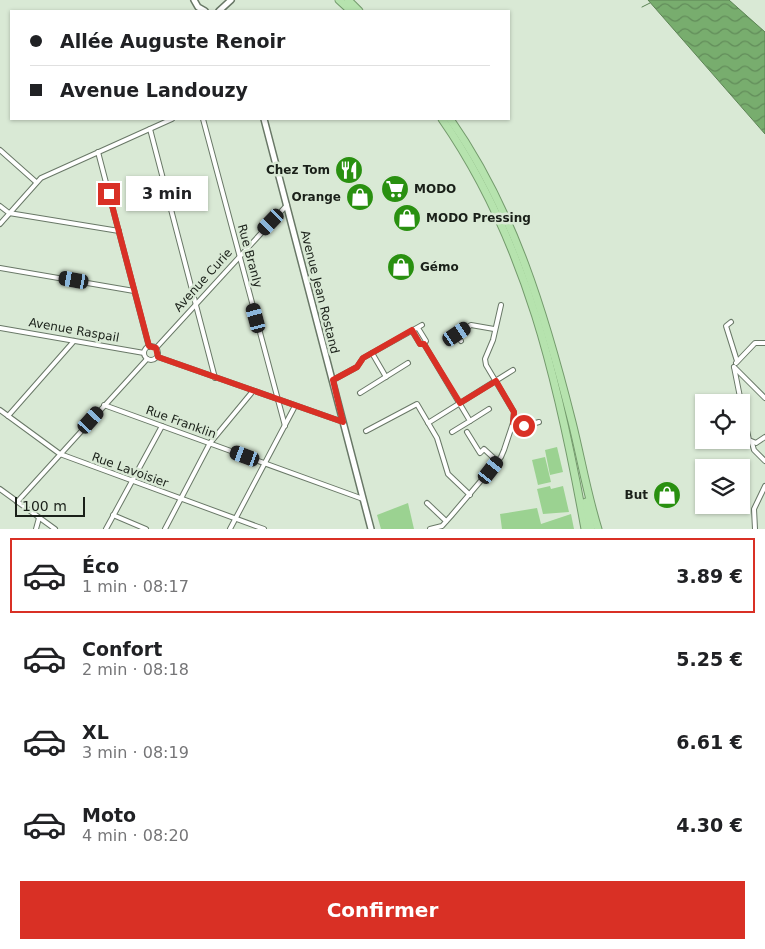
<!DOCTYPE html>
<html lang="fr">
<meta charset="utf-8">
<style>
body{margin:0;font-family:"DejaVu Sans",sans-serif;background:#f6f6f6;color:#202124;height:100vh;display:flex;flex-direction:column;font-size:19px;white-space:nowrap}
*{box-sizing:border-box;margin:0}
p{font-size:16px;color:#757577}
.icon{flex:none;width:28px;height:28px;fill:none;stroke:currentColor;stroke-width:2;stroke-linecap:round;stroke-linejoin:round}
.map{position:relative;height:529px;overflow:hidden}
.side{display:flex;flex-direction:column;background:#fff;flex:1}
.side>*{flex:none}
.hud{position:absolute;left:10px;top:10px;width:500px;height:110px;border-radius:0px;box-shadow:0 1px 4px #0004;display:grid;align-content:center;height:110px;padding:0 20px;background:#fff}
.buttons{position:absolute;left:695px;top:394px;display:grid;gap:10px}
.buttons a{display:grid;place-items:center;width:55px;height:55px;border-radius:0px;background:#fff;box-shadow:0 1px 4px #0004;font-size:25px}
.scale{position:absolute;left:15px;bottom:12px;width:70px;box-sizing:border-box;padding-left:5px;border:2px solid #1a2019;border-top:0;font-size:14px;line-height:18px;white-space:nowrap;color:#1a2019;-webkit-text-stroke:4px #d9e9d5;paint-order:stroke}
.end{position:absolute;width:22px;height:22px;margin:-11px;border:6px solid #d93025;background:#fff;box-shadow:0 0 0 2px #fff}
.from{border-radius:50%}
.bubble{position:absolute;height:35px;border-radius:0px;background:#fff;box-shadow:0 1px 4px #0004;font-size:16px;font-weight:800;line-height:35px;text-align:center}
.car{position:absolute;width:15px;height:30px;margin:-15px -8px;border-radius:6px;box-shadow:0 0 4px 1px #0007;background:linear-gradient(#222 24%,#8ab4d8 0 40%,#222 0 76%,#8ab4d8 0 86%,#222 0)}
.hud b{display:flex;align-items:center;gap:18px;height:48px;font-size:19px}
.hud b+b{border-top:1px solid #e0e0e0}
.hud i{width:12px;height:12px;background:#202124}
ul{padding:9px 0 0;list-style:none}
li{display:flex;align-items:center;gap:15px;height:75px;margin:0 10px 8px;padding:0 10px;border:2px solid transparent;border-radius:0px}
li div{flex:1}
li b{display:block;font-size:19px}
li em{font-style:normal;font-weight:800}
li.active{border-color:#d93025}
li>.icon{width:45px;height:45px;stroke-width:1.5}
.action{display:flex;gap:10px;margin-top:auto;padding:10px 20px}
.action a{flex:1;height:58px;border-radius:0px;background:#d93025;color:#fff;font-size:20px;font-weight:800;line-height:58px;text-align:center}
.map>svg:first-child{display:block}
.park{fill:#9bd291}
.water{fill:url(#water-waves);stroke:#5c8354}
.lines{fill:none;stroke-linecap:round;stroke-linejoin:round}
.stream{stroke:#5c8354;stroke-width:1}
.minor-casing{stroke:#697867;stroke-width:6}
.tertiary-casing{stroke:#697867;stroke-width:8}
.trunk-casing{stroke:#739a6c;stroke-width:9}
.minor{stroke:#fff;stroke-width:4}
.tertiary{stroke:#fff;stroke-width:5}
.trunk{stroke:#b6e3ae;stroke-width:7}
.route{stroke:#d93025;stroke-width:6}
.labels{text-anchor:middle;stroke-width:5;stroke-linejoin:round;paint-order:stroke}
.poi-label{font-size:12px;font-weight:bold;fill:#1a2019;stroke:#d9e9d5;text-anchor:end}
.street-label{font-size:12px;fill:#1a2019;stroke:#d9e9d5}
</style>
<div class="map">
<svg width="765" height="529" viewBox="0 0 765 529">
<defs>
<pattern id="water-waves" width="16" height="10" patternUnits="userSpaceOnUse" patternTransform="scale(1.25)"><rect width="16" height="10" fill="#78ad6e"/><path d="M0 5q4-4 8 0t8 0" fill="none" stroke="#628c5a"/></pattern>
</defs>
<rect width="100%" height="100%" fill="#d9e9d5"/>
<g class="park">
<polygon points="557,447 563,472 550,475 545,450"/>
<polygon points="545,457 551,482 538,485 532,460"/>
<polygon points="550,486 551,489 563,486 569,512 543,514 537,489"/>
<polygon points="408,503 414,529 381,529 377,515"/>
<polygon points="537,508 541,524 571,514 574,529 502,529 500,514"/>
</g>
<polygon class="water" points="648,0 729,0 765,32 765,134"/>
<g class="lines">
<polyline class="stream" points="642,7 650,3"/>
<g class="minor-casing">
<g id="minor">
<polyline points="203,119 285,426"/>
<polyline points="150,129 215,378"/>
<polyline points="0,150 36,182"/>
<polyline points="98,152 149,347"/>
<polyline points="0,206 9,213 119,231"/>
<polyline points="0,224 41,178 172,119"/>
<polyline points="0,268 134,291"/>
<polyline points="731,322 726,326 737,361"/>
<polyline points="0,328 144,353"/>
<polyline points="418,328 426,341 424,344 470,421 452,432"/>
<polyline points="412,331 420,344 424,344"/>
<polyline points="461,341 457,334 471,325 494,329"/>
<circle cx="151" cy="353" r="7"/>
<polyline points="156,348 287,205"/>
<polyline points="372,353 386,377"/>
<polyline points="158,357 343,422"/>
<polyline points="736,363 755,343 765,343"/>
<polyline points="734,367 765,398"/>
<polyline points="734,367 741,402"/>
<polyline points="333,380 357,367 363,358 422,325"/>
<polyline points="360,393 408,363"/>
<polyline points="741,403 749,440 756,443 765,437"/>
<polyline points="104,405 363,499"/>
<polyline points="0,410 60,454 264,529"/>
<polyline points="8,416 74,341"/>
<polyline points="470,421 489,409"/>
<polyline points="428,423 513,370"/>
<polyline points="513,423 525,426 539,422"/>
<polyline points="366,431 417,404 437,438 448,474 470,495"/>
<polyline points="467,432 480,453 484,449 497,461"/>
<polyline points="752,443 754,450 765,461"/>
<polyline points="0,489 55,529"/>
<polyline points="17,502 147,359"/>
<polyline points="427,503 446,521"/>
<polyline points="113,515 146,529"/>
<polyline points="36,529 39,518"/>
<polyline points="106,529 162,426"/>
<polyline points="165,529 210,443 253,391"/>
<polyline points="230,529 295,406"/>
<polyline points="430,529 442,526 451,516 501,457 504,450 513,423 514,412 486,365 485,359 493,340 501,305"/>
<polyline points="755,529 754,509 765,486"/>
</g>
</g>
<g class="tertiary-casing">
<g id="tertiary">
<polyline points="194,0 198,7 205,11"/>
<polyline points="219,11 231,0"/>
<polyline points="264,119 371,529"/>
</g>
</g>
<g class="trunk-casing">
<g id="trunk">
<polyline points="339,0 351,11"/>
<polyline points="348,0 359,11"/>
<path d="M442,119c85,122 117,266 143,410"/>
<path d="M450,119c64,91 95,196 122,303 9,36 15,72 26,107"/>
<polyline points="586,502 591,529"/>
</g>
</g>
<use href="#minor" class="minor"/>
<use href="#tertiary" class="tertiary"/>
<use href="#trunk" class="trunk"/>
</g>
<g class="lines">
<polyline class="route" points="109,194 149,346 156,348 158,357 343,422 333,380 357,367 363,358 412,330 420,344 424,344 460,403 496,381 514,412 513,423 524,426"/>
</g>
<defs>
<g id="restaurant-disc" transform="scale(1.4375)"><circle r="9.5" fill="#299010" stroke="#d9e9d5"/><path d="M-5-6h1v4h1v-4h1v4h1v-4h1v5L-1.5 .5V6h-2V.5L-5-1ZM5-6V6H3V1.5H1.5Q1.5-4 5-6Z" fill="#fff"/></g>
<g id="supermarket-disc" transform="scale(1.4375)"><circle r="9.5" fill="#299010" stroke="#d9e9d5"/><path d="M-6-5.5h2.5l.6 2H6L4.5 2H-2.5L-4.4-4H-6ZM-1.5 3.2a1.3 1.3 0 1 0 .1 0ZM3 3.2a1.3 1.3 0 1 0 .1 0Z" fill="#fff"/></g>
<g id="shop-disc" transform="scale(1.4375)"><circle r="9.5" fill="#299010" stroke="#d9e9d5"/><path d="M-5-2.5h2.3a2.7 3.5 0 0 1 5.4 0H5L5.5 6h-11ZM-1.5-2.5h3a1.5 2.3 0 0 0-3 0Z" fill="#fff"/></g>
</defs>
<g fill-rule="evenodd">
<use href="#restaurant-disc" x="349" y="170"/>
<use href="#supermarket-disc" x="395" y="189"/>
<use href="#shop-disc" x="360" y="197"/>
<use href="#shop-disc" x="407" y="218"/>
<use href="#shop-disc" x="401" y="267"/>
<use href="#shop-disc" x="667" y="495"/>
</g>
<g class="labels">
<g class="poi-label">
<text x="330" y="174">Chez Tom</text>
<text x="414" y="193" text-anchor="start">MODO</text>
<text x="341" y="201">Orange</text>
<text x="426" y="222" text-anchor="start">MODO Pressing</text>
<text x="420" y="271" text-anchor="start">Gémo</text>
<text x="648" y="499">But</text>
</g>
<g class="street-label">
<text transform="translate(250 256) rotate(75)" y="4">Rue Branly</text>
<text transform="translate(203 280) rotate(-48)" y="4">Avenue Curie</text>
<text transform="translate(320 292) rotate(76)" y="4">Avenue Jean Rostand</text>
<text transform="translate(74 330) rotate(10)" y="4">Avenue Raspail</text>
<text transform="translate(181 422) rotate(20)" y="4">Rue Franklin</text>
<text transform="translate(130 470) rotate(20)" y="4">Rue Lavoisier</text>
</g>
</g>
</svg>
<div class="buttons">
<a><svg class="icon" aria-label="locate" viewBox="0 0 24 24"><circle cx="12" cy="12" r="6"/><path d="M12 2v4M12 18v4M2 12h4M18 12h4"/></svg></a>
<a><svg class="icon" aria-label="layers" viewBox="0 0 24 24"><path d="M12 4l9 5-9 5-9-5zM3 14l9 5 9-5"/></svg></a>
</div>
<div class="scale">100 m</div>
<i class="end from" style="left:524px;top:426px"></i>
<i class="end" style="left:109px;top:194px"></i>
<div class="bubble" style="left:126px;top:176px;width:82px">3 min</div>
<i class="car" style="left:271px;top:222px;rotate:224deg"></i>
<i class="car" style="left:74px;top:280px;rotate:280deg"></i>
<i class="car" style="left:256px;top:318px;rotate:345deg"></i>
<i class="car" style="left:457px;top:334px;rotate:56deg"></i>
<i class="car" style="left:91px;top:420px;rotate:42deg"></i>
<i class="car" style="left:245px;top:456px;rotate:290deg"></i>
<i class="car" style="left:491px;top:470px;rotate:38deg"></i>
<div class="hud">
<b><i class="from"></i>Allée Auguste Renoir</b>
<b><i></i>Avenue Landouzy</b>
</div>
</div>
<section class="side">
<ul>
<li class="active"><svg class="icon" aria-label="car" viewBox="0 0 24 24"><path d="M5 17H2v-5l4-1 3-4h7l3 4 3 1v5h-3M9 17h6M6 11h13"/><circle cx="7" cy="17" r="2"/><circle cx="17" cy="17" r="2"/></svg><div><b>Éco</b><p>1 min · 08:17</p></div><em>3.89 €</em></li>
<li><svg class="icon" aria-label="car" viewBox="0 0 24 24"><path d="M5 17H2v-5l4-1 3-4h7l3 4 3 1v5h-3M9 17h6M6 11h13"/><circle cx="7" cy="17" r="2"/><circle cx="17" cy="17" r="2"/></svg><div><b>Confort</b><p>2 min · 08:18</p></div><em>5.25 €</em></li>
<li><svg class="icon" aria-label="car" viewBox="0 0 24 24"><path d="M5 17H2v-5l4-1 3-4h7l3 4 3 1v5h-3M9 17h6M6 11h13"/><circle cx="7" cy="17" r="2"/><circle cx="17" cy="17" r="2"/></svg><div><b>XL</b><p>3 min · 08:19</p></div><em>6.61 €</em></li>
<li><svg class="icon" aria-label="car" viewBox="0 0 24 24"><path d="M5 17H2v-5l4-1 3-4h7l3 4 3 1v5h-3M9 17h6M6 11h13"/><circle cx="7" cy="17" r="2"/><circle cx="17" cy="17" r="2"/></svg><div><b>Moto</b><p>4 min · 08:20</p></div><em>4.30 €</em></li>
</ul>
<div class="action"><a>Confirmer</a></div>
</section>
